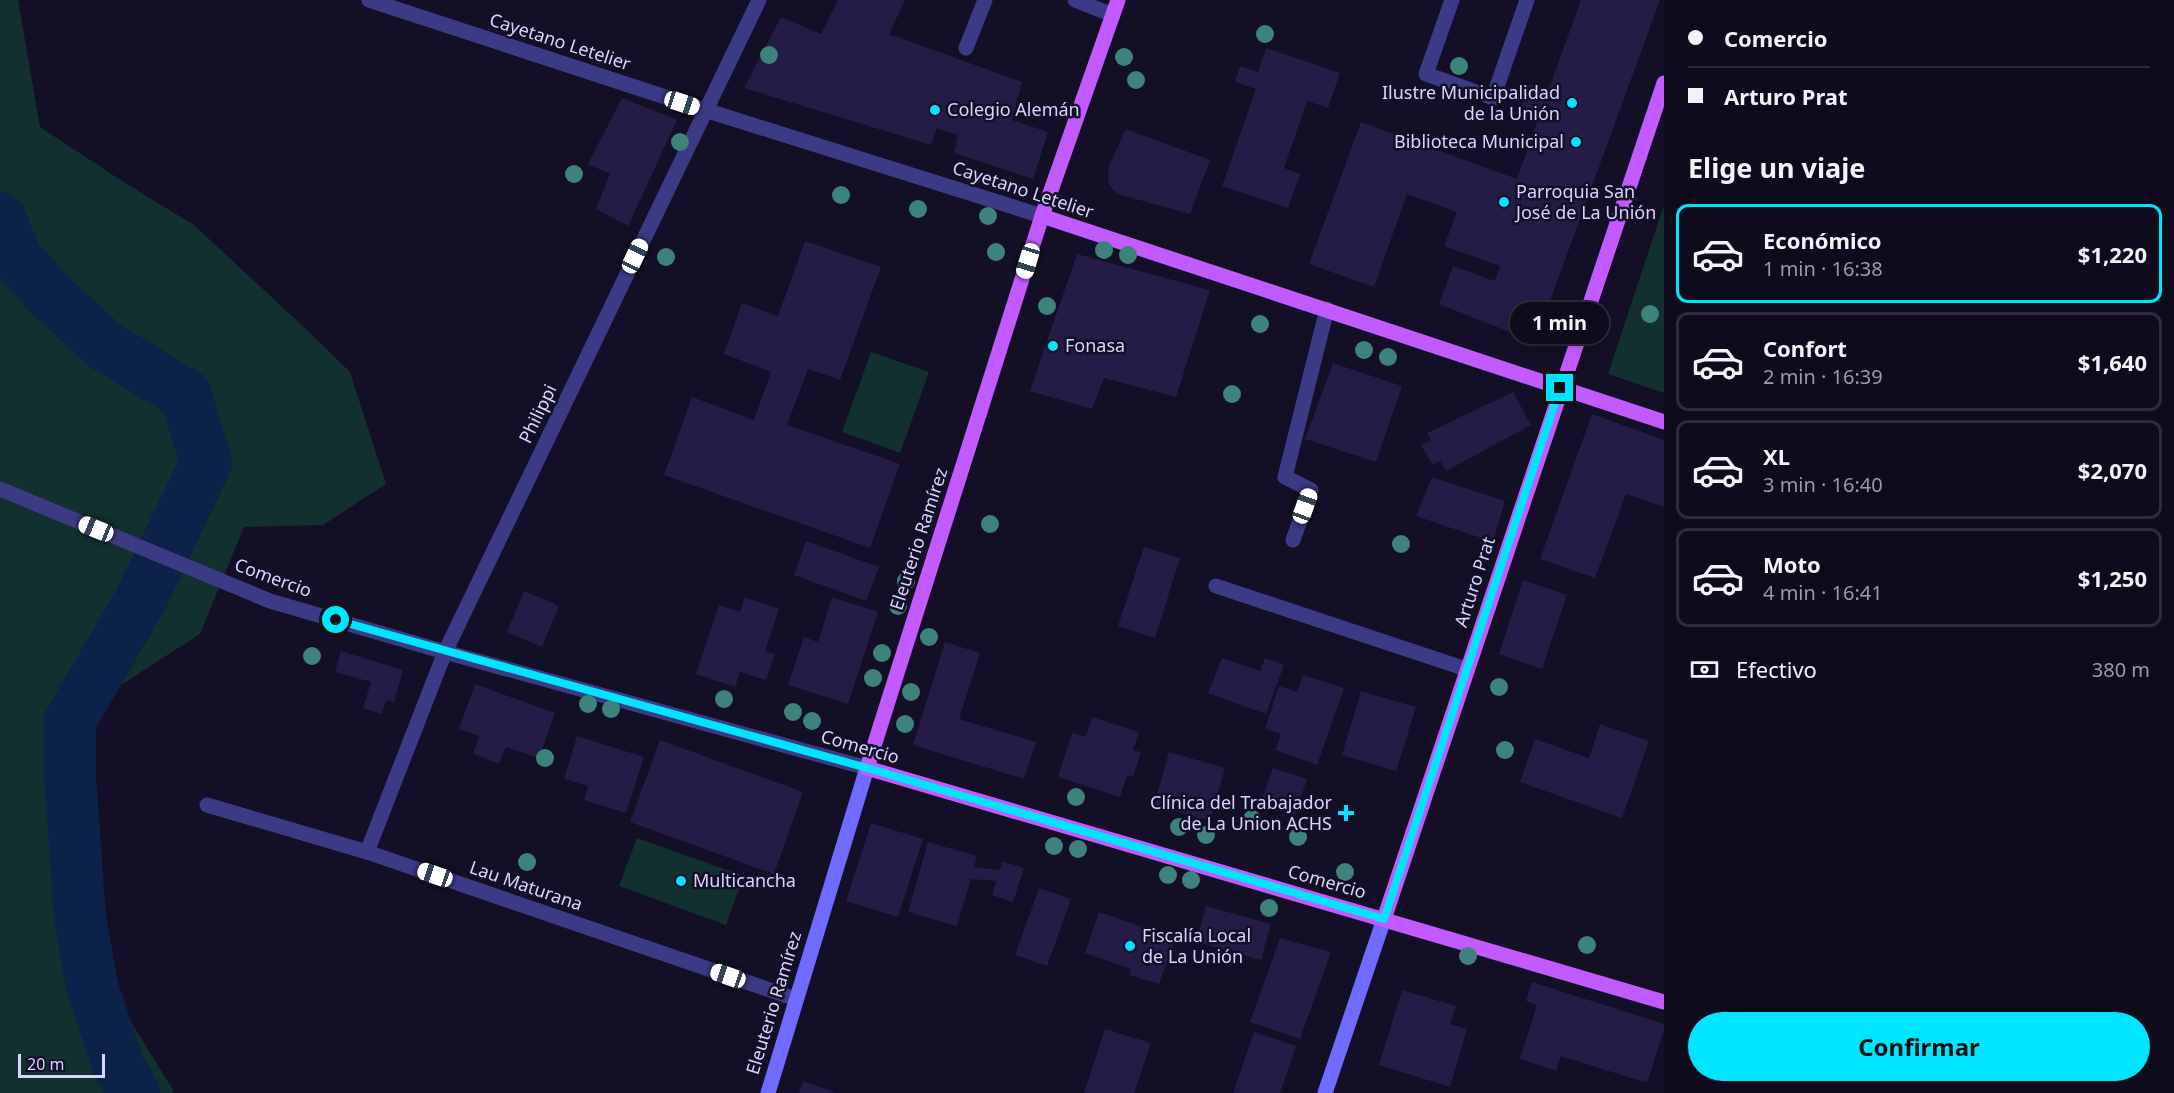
<!DOCTYPE html>
<html lang="es">
<meta charset="utf-8">
<style>
body{margin:0;font-family:"Noto Sans",sans-serif;background:#171425;color:#f1f3f6;height:100vh;display:flex;flex-direction:column;font-size:22px;white-space:nowrap}
*{box-sizing:border-box;margin:0}
p{font-size:20px;color:#9b9ba3}
.icon{flex:none;width:33px;height:33px;fill:none;stroke:currentColor;stroke-width:2;stroke-linecap:round;stroke-linejoin:round}
.map{position:relative;flex:1;overflow:hidden}
.panel{display:flex;flex-direction:column;background:#0e0b1c;width:510px}
.panel>*{flex:none}
.guide{display:grid;align-content:center;height:132px;padding:0 24px;background:#0e0b1c}
.scale{position:absolute;left:18px;bottom:15px;width:87px;box-sizing:border-box;padding-left:6px;border:3px solid #d9d4ff;border-top:0;font-size:16px;line-height:21px;white-space:nowrap;color:#d9d4ff;-webkit-text-stroke:4px #130f26;paint-order:stroke}
.end{position:absolute;width:27px;height:27px;margin:-14px;border:8px solid #00e5ff;background:#111;box-shadow:0 0 0 3px #111}
.from{border-radius:50%}
.bubble{position:absolute;height:42px;border-radius:21px;background:#0e0b1c;box-shadow:0 3px 9px #0003,0 0 0 2px #2e2b3b;font-size:20px;font-weight:700;line-height:42px;text-align:center}
.car{position:absolute;width:18px;height:36px;margin:-18px -9px;border-radius:8px;box-shadow:0 0 4px 2px #0007;background:linear-gradient(#fff 24%,#345 0 40%,#fff 0 76%,#345 0 86%,#fff 0)}
.guide b{display:flex;align-items:center;gap:21px;height:57px;font-size:22px}
.guide b+b{border-top:2px solid #2e2b3b}
.guide i{width:15px;height:15px;background:#f1f3f6}
ul{padding:0;list-style:none}
li{display:flex;align-items:center;gap:18px;height:99px;margin:0 12px 9px;padding:0 12px;border:3px solid #2e2b3b;border-radius:12px}
li div{flex:1}
li b{display:block;font-size:22px}
li em{font-style:normal;font-weight:700}
li.on{border-color:#00e5ff}
li>.icon{width:54px;height:54px;stroke-width:1.5}
h2{padding:0 24px;font-size:27px;line-height:72px}
.pay{display:flex;align-items:center;gap:15px;height:66px;padding:0 24px;font-size:22px}
.pay p{margin-inline-start:auto}
.cta{display:flex;gap:12px;margin-top:auto;padding:12px 24px}
.cta a{flex:1;height:69px;border-radius:36px;background:#00e5ff;color:#111;font-size:24px;font-weight:700;line-height:69px;text-align:center}
main{display:flex;flex:1;min-height:0}
.map>svg:first-child{display:block}
.green{fill:#12302f}
.lines{fill:none;stroke-linecap:round;stroke-linejoin:round}
.river{stroke:#0c2248;stroke-width:52}
.building{fill:#241b47}
.service{stroke:#3d3a85;stroke-width:15}
.minor{stroke:#3d3a85;stroke-width:15}
.tertiary{stroke:#3d3a85;stroke-width:15}
.secondary{stroke:#6f6bff;stroke-width:15}
.primary{stroke:#c25bff;stroke-width:15}
.tree{fill:#3d827b}
.route{stroke:#00e5ff;stroke-width:8}
.poi-dot{fill:#00e5ff;stroke:#130f26;stroke-width:2}
.labels{text-anchor:middle;stroke-width:5;stroke-linejoin:round;paint-order:stroke}
.street-label{font-size:18px;fill:#d9d4ff;stroke:#130f26}
.poi-label{font-size:18px;fill:#d9d4ff;stroke:#130f26;text-anchor:start}
</style>
<main>
<div class="map">
<svg width="1664" height="1093" viewBox="0 0 1664 1093">
<rect width="100%" height="100%" fill="#130f26"/>
<g class="green">
<polygon points="0,0 18,0 40,127 122,181 194,225 308,331 350,372 386,484 323,525 244,527 200,634 96,701 85,815 121,1006 175,1093 0,1093"/>
<polygon points="1664,205 1664,393 1608,374"/>
<polygon points="871,352 929,372 900,453 842,432"/>
<polygon points="637,838 744,876 726,925 619,886"/>
</g>
<g class="lines">
<polyline class="river" points="0,218 16,257 50,295 104,345 186,395 206,463 140,601 70,721 70,775 80,917 92,986 118,1065 134,1093"/>
</g>
<g class="building">
<polygon points="838,0 905,0 889,34 1022,82 1012,120 1048,132 1033,179 954,153 958,135 937,128 931,145 744,88 781,17 821,34"/>
<polygon points="1581,0 1660,0 1535,342 1439,304 1453,266 1495,281 1500,266 1444,246 1457,212 1407,194 1374,287 1309,264 1361,122 1517,179 1537,123 1518,116 1529,84 1548,91"/>
<polygon points="1266,48 1340,73 1328,108 1307,101 1284,168 1300,174 1288,208 1222,186 1256,89 1235,82 1240,66 1258,72"/>
<polygon points="622,98 677,120 628,226 596,209 610,174 588,164"/>
<polygon points="1126,129 1210,160 1190,214 1118,194 1109,185 1108,168"/>
<polygon points="805,241 881,267 840,380 808,369 787,425 900,464 870,548 664,475 692,397 754,420 771,372 724,354 742,303 778,316"/>
<polygon points="1077,254 1210,290 1176,397 1104,378 1092,409 1030,391"/>
<polygon points="1333,363 1402,386 1376,462 1305,439"/>
<polygon points="1513,392 1531,425 1446,471 1440,461 1433,465 1421,445 1431,440 1427,433"/>
<polygon points="1592,414 1664,440 1664,507 1626,494 1595,578 1540,559"/>
<polygon points="1432,477 1505,501 1493,542 1416,516"/>
<polygon points="806,541 879,567 866,601 794,575"/>
<polygon points="1144,547 1180,558 1155,638 1118,626"/>
<polygon points="1523,580 1567,595 1542,669 1499,654"/>
<polygon points="524,591 559,606 542,647 507,632"/>
<polygon points="745,597 779,609 765,651 775,654 766,680 740,672 735,687 696,674 719,605 740,612"/>
<polygon points="832,597 878,612 848,704 788,685 804,637 818,642"/>
<polygon points="945,642 980,653 959,719 1036,742 1024,779 913,745"/>
<polygon points="341,651 403,670 394,702 386,700 382,714 363,708 371,682 335,672"/>
<polygon points="1222,658 1260,671 1265,658 1284,665 1266,714 1208,693"/>
<polygon points="1303,675 1344,688 1317,765 1275,750 1281,734 1265,729 1279,686 1297,692"/>
<polygon points="475,684 555,713 539,758 506,747 499,764 473,754 479,736 459,729"/>
<polygon points="1361,691 1416,707 1396,771 1342,755"/>
<polygon points="1092,717 1139,732 1133,750 1141,752 1133,777 1127,775 1120,797 1058,777 1072,733 1086,737"/>
<polygon points="1600,724 1649,741 1622,818 1520,782 1535,739 1589,758"/>
<polygon points="577,736 644,757 626,813 584,800 588,786 564,779"/>
<polygon points="660,740 803,792 774,874 630,822"/>
<polygon points="1169,752 1225,768 1210,821 1154,805"/>
<polygon points="1273,768 1307,779 1295,815 1260,804"/>
<polygon points="871,823 923,839 898,917 846,901"/>
<polygon points="928,842 977,856 974,867 1000,870 1002,861 1024,868 1013,902 992,895 996,881 971,879 957,926 908,912"/>
<polygon points="1039,888 1071,899 1047,966 1015,955"/>
<polygon points="1206,906 1271,924 1261,960 1196,942"/>
<polygon points="1099,912 1175,938 1159,984 1129,975 1131,969 1085,953"/>
<polygon points="1280,938 1331,952 1300,1039 1250,1022"/>
<polygon points="1532,982 1664,1024 1664,1030 1647,1083 1561,1056 1556,1071 1520,1059 1537,1005 1526,1001"/>
<polygon points="1402,990 1456,1006 1450,1024 1467,1029 1450,1087 1379,1065"/>
<polygon points="1105,1029 1151,1043 1134,1093 1084,1093"/>
<polygon points="1254,1032 1296,1046 1280,1093 1233,1093"/>
<polygon points="803,1081 837,1093 799,1093"/>
</g>
<g class="lines">
<g class="service">
<polyline points="1075,0 1113,15"/>
<polyline points="1452,0 1426,74 1493,98 1527,0"/>
<polyline points="966,48 985,0"/>
<polyline points="1293,540 1311,490 1285,477 1327,309"/>
<polyline points="1216,586 1466,669"/>
</g>
<g class="minor">
<polyline points="369,0 705,110 1042,216"/>
<polyline points="207,805 367,852 796,999"/>
<polyline points="367,852 445,652"/>
</g>
<g class="tertiary">
<polyline points="0,489 270,601 445,652 867,768"/>
<polyline points="445,652 759,0"/>
</g>
<g class="secondary">
<polyline points="768,1093 867,768"/>
<polyline points="1325,1093 1384,919"/>
</g>
<g class="primary">
<polyline points="1118,0 1042,216 867,768 1664,1002"/>
<polyline points="1042,216 1664,422"/>
<polyline points="1384,919 1664,83"/>
</g>
</g>
<g class="tree">
<circle cx="1265" cy="34" r="9"/>
<circle cx="769" cy="55" r="9"/>
<circle cx="1124" cy="57" r="9"/>
<circle cx="1459" cy="66" r="9"/>
<circle cx="1136" cy="80" r="9"/>
<circle cx="680" cy="142" r="9"/>
<circle cx="574" cy="174" r="9"/>
<circle cx="841" cy="195" r="9"/>
<circle cx="918" cy="209" r="9"/>
<circle cx="988" cy="216" r="9"/>
<circle cx="1104" cy="250" r="9"/>
<circle cx="996" cy="252" r="9"/>
<circle cx="1128" cy="255" r="9"/>
<circle cx="666" cy="257" r="9"/>
<circle cx="1047" cy="306" r="9"/>
<circle cx="1650" cy="314" r="9"/>
<circle cx="1260" cy="324" r="9"/>
<circle cx="1364" cy="350" r="9"/>
<circle cx="1388" cy="357" r="9"/>
<circle cx="1232" cy="394" r="9"/>
<circle cx="990" cy="524" r="9"/>
<circle cx="1401" cy="544" r="9"/>
<circle cx="906" cy="581" r="9"/>
<circle cx="898" cy="606" r="9"/>
<circle cx="929" cy="637" r="9"/>
<circle cx="882" cy="653" r="9"/>
<circle cx="312" cy="656" r="9"/>
<circle cx="873" cy="678" r="9"/>
<circle cx="1499" cy="687" r="9"/>
<circle cx="911" cy="692" r="9"/>
<circle cx="724" cy="699" r="9"/>
<circle cx="588" cy="704" r="9"/>
<circle cx="611" cy="709" r="9"/>
<circle cx="793" cy="712" r="9"/>
<circle cx="812" cy="721" r="9"/>
<circle cx="905" cy="724" r="9"/>
<circle cx="1505" cy="750" r="9"/>
<circle cx="545" cy="758" r="9"/>
<circle cx="1076" cy="797" r="9"/>
<circle cx="1252" cy="819" r="9"/>
<circle cx="1179" cy="827" r="9"/>
<circle cx="1206" cy="835" r="9"/>
<circle cx="1298" cy="837" r="9"/>
<circle cx="1054" cy="846" r="9"/>
<circle cx="1078" cy="849" r="9"/>
<circle cx="527" cy="862" r="9"/>
<circle cx="1345" cy="872" r="9"/>
<circle cx="1168" cy="875" r="9"/>
<circle cx="1191" cy="880" r="9"/>
<circle cx="1269" cy="908" r="9"/>
<circle cx="1587" cy="945" r="9"/>
<circle cx="1468" cy="956" r="9"/>
</g>
<g class="lines">
<polyline class="route" points="336,620 867,768 1384,919 1560,388"/>
</g>
<g class="poi-dot">
<circle cx="1572" cy="103" r="6"/>
<circle cx="935" cy="110" r="6"/>
<circle cx="1576" cy="142" r="6"/>
<circle cx="1504" cy="202" r="6"/>
<circle cx="1053" cy="346" r="6"/>
<path d="M1343 804h6v6h6v6h-6v6h-6v-6h-6v-6h6z"/>
<circle cx="681" cy="881" r="6"/>
<circle cx="1130" cy="946" r="6"/>
</g>
<g class="labels">
<g class="street-label">
<text transform="translate(560 42) rotate(18)" y="6">Cayetano Letelier</text>
<text transform="translate(1023 190) rotate(18)" y="6">Cayetano Letelier</text>
<text transform="translate(538 414) rotate(-64)" y="6">Philippi</text>
<text transform="translate(919 539) rotate(-72)" y="6">Eleuterio Ramírez</text>
<text transform="translate(273 578) rotate(20)" y="6">Comercio</text>
<text transform="translate(1475 582) rotate(-72)" y="6">Arturo Prat</text>
<text transform="translate(860 747) rotate(16)" y="6">Comercio</text>
<text transform="translate(1327 882) rotate(16)" y="6">Comercio</text>
<text transform="translate(526 886) rotate(19)" y="6">Lau Maturana</text>
<text transform="translate(774 1003) rotate(-73)" y="6">Eleuterio Ramírez</text>
</g>
<g class="poi-label">
<text x="1560" y="99" text-anchor="end">Ilustre Municipalidad<tspan x="1560" dy="21">de la Unión</tspan></text>
<text x="947" y="116">Colegio Alemán</text>
<text x="1564" y="148" text-anchor="end">Biblioteca Municipal</text>
<text x="1516" y="198">Parroquia San<tspan x="1516" dy="21">José de La Unión</tspan></text>
<text x="1065" y="352">Fonasa</text>
<text x="1332" y="809" text-anchor="end">Clínica del Trabajador<tspan x="1332" dy="21">de La Union ACHS</tspan></text>
<text x="693" y="887">Multicancha</text>
<text x="1142" y="942">Fiscalía Local<tspan x="1142" dy="21">de La Unión</tspan></text>
</g>
</g>
</svg>
<div class="scale">20 m</div>
<i class="end from" style="left:336px;top:620px"></i>
<i class="end" style="left:1560px;top:388px"></i>
<div class="bubble" style="left:1510px;top:302px;width:99px">1 min</div>
<i class="car" style="left:682px;top:103px;rotate:108deg"></i>
<i class="car" style="left:635px;top:256px;rotate:25deg"></i>
<i class="car" style="left:1028px;top:261px;rotate:197deg"></i>
<i class="car" style="left:1305px;top:506px;rotate:20deg"></i>
<i class="car" style="left:96px;top:529px;rotate:292deg"></i>
<i class="car" style="left:435px;top:875px;rotate:289deg"></i>
<i class="car" style="left:728px;top:976px;rotate:289deg"></i>
</div>
<section class="panel">
<div class="guide">
<b><i class="from"></i>Comercio</b>
<b><i></i>Arturo Prat</b>
</div>
<h2>Elige un viaje</h2>
<ul>
<li class="on"><svg class="icon" aria-label="car" viewBox="0 0 24 24"><path d="M5 17H2v-5l4-1 3-4h7l3 4 3 1v5h-3M9 17h6M6 11h13"/><circle cx="7" cy="17" r="2"/><circle cx="17" cy="17" r="2"/></svg><div><b>Económico</b><p>1 min · 16:38</p></div><em>$1,220</em></li>
<li><svg class="icon" aria-label="car" viewBox="0 0 24 24"><path d="M5 17H2v-5l4-1 3-4h7l3 4 3 1v5h-3M9 17h6M6 11h13"/><circle cx="7" cy="17" r="2"/><circle cx="17" cy="17" r="2"/></svg><div><b>Confort</b><p>2 min · 16:39</p></div><em>$1,640</em></li>
<li><svg class="icon" aria-label="car" viewBox="0 0 24 24"><path d="M5 17H2v-5l4-1 3-4h7l3 4 3 1v5h-3M9 17h6M6 11h13"/><circle cx="7" cy="17" r="2"/><circle cx="17" cy="17" r="2"/></svg><div><b>XL</b><p>3 min · 16:40</p></div><em>$2,070</em></li>
<li><svg class="icon" aria-label="car" viewBox="0 0 24 24"><path d="M5 17H2v-5l4-1 3-4h7l3 4 3 1v5h-3M9 17h6M6 11h13"/><circle cx="7" cy="17" r="2"/><circle cx="17" cy="17" r="2"/></svg><div><b>Moto</b><p>4 min · 16:41</p></div><em>$1,250</em></li>
</ul>
<div class="pay"><svg class="icon" aria-label="cash" viewBox="0 0 24 24"><path d="M3 7h18v10H3z"/><circle cx="12" cy="12" r="2"/></svg>Efectivo<p>380 m</p></div>
<div class="cta"><a>Confirmar</a></div>
</section>
</main>
